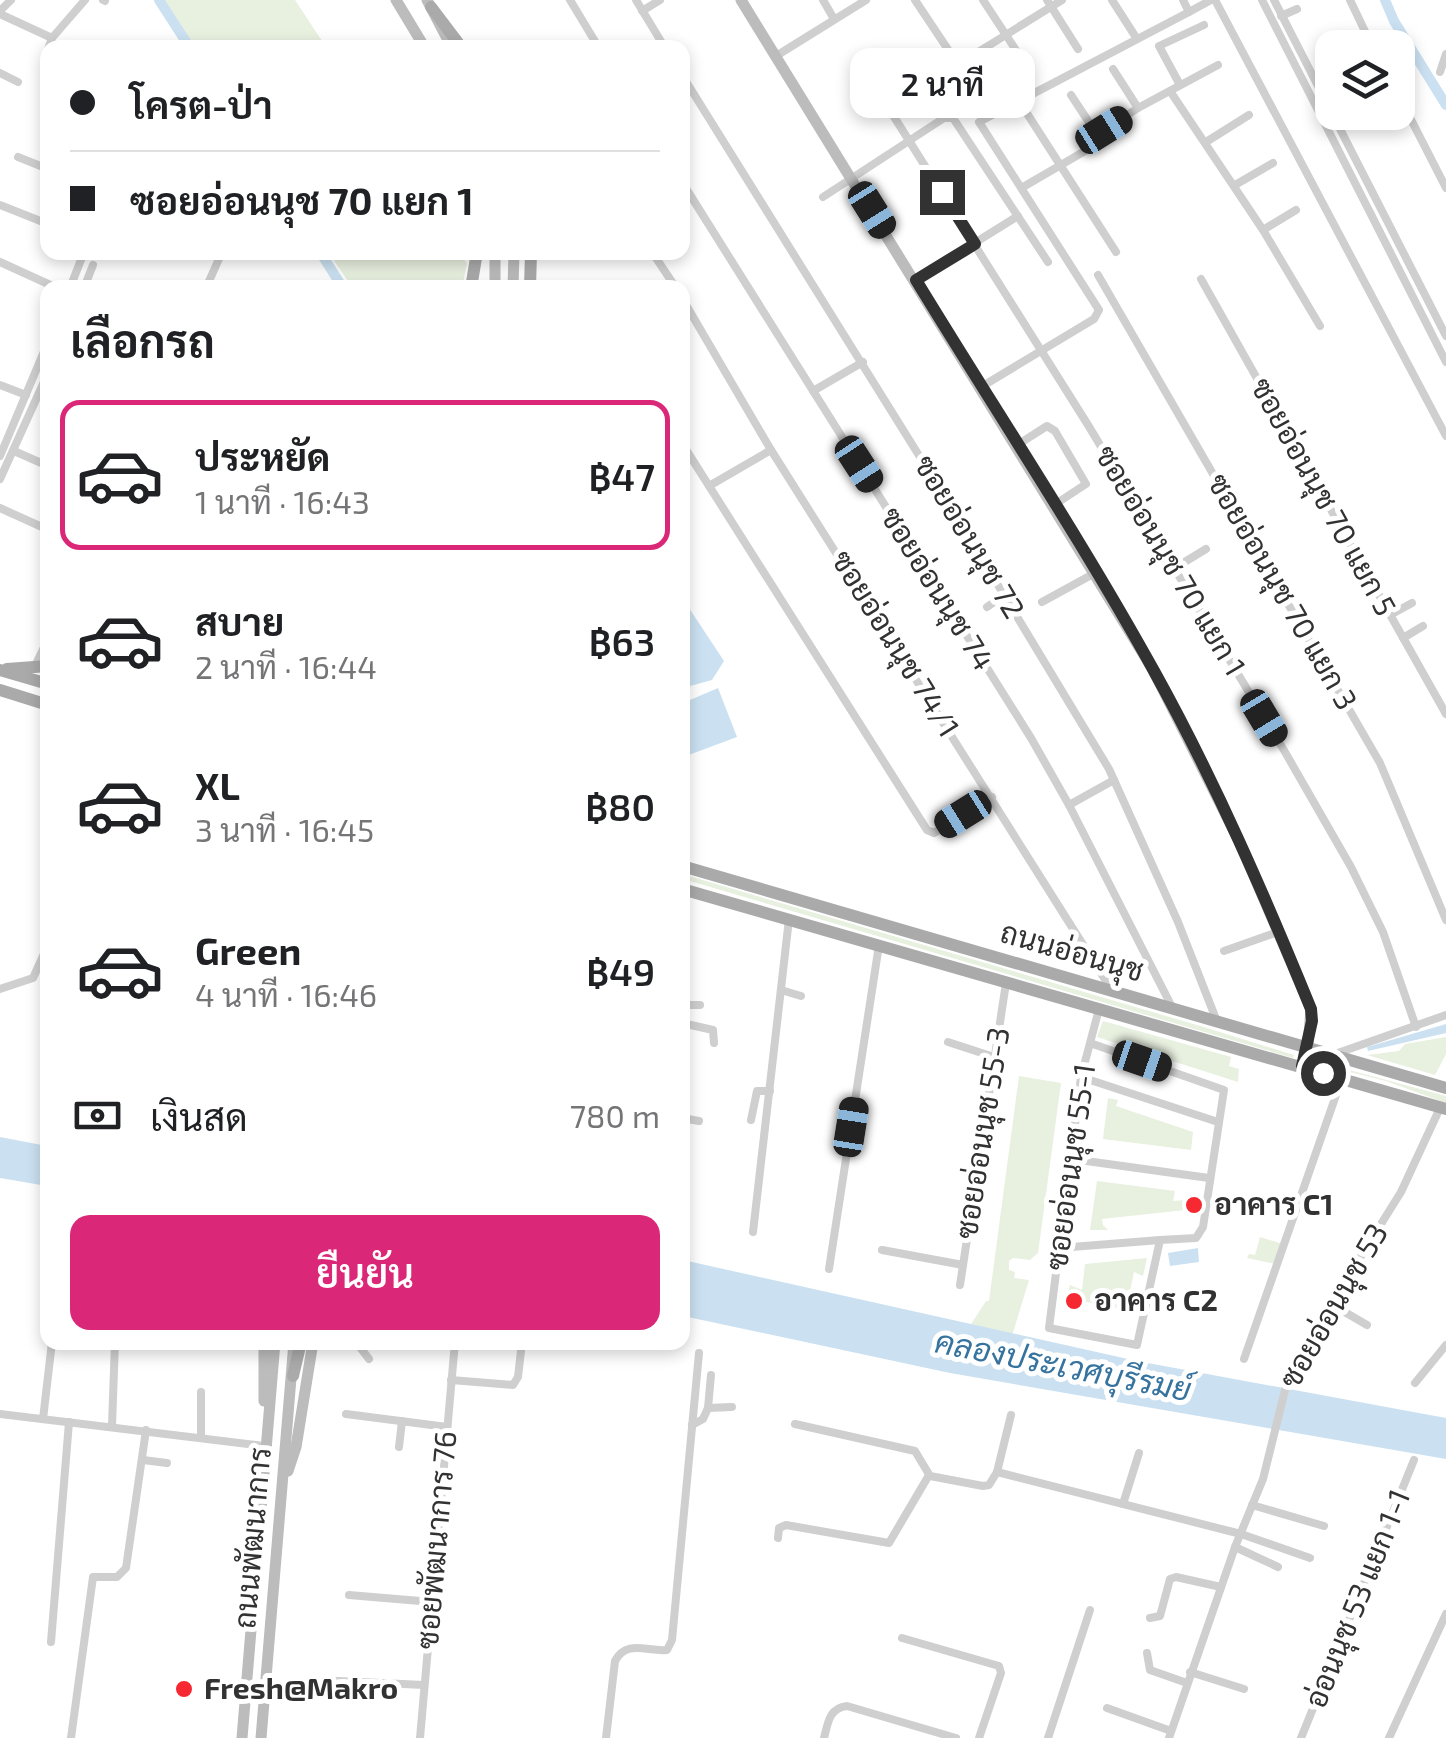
<!DOCTYPE html>
<html lang="th">
<meta charset="utf-8">
<style>
body{margin:0;font-family:"Exo 2",Sarabun,sans-serif;background:#f6f6f6;color:#202124;height:100vh;display:flex;flex-direction:column;font-size:38px;white-space:nowrap}
*{box-sizing:border-box;margin:0}
p{font-size:32px;color:#757577}
.icon{flex:none;width:55px;height:55px;fill:none;stroke:currentColor;stroke-width:2;stroke-linecap:round;stroke-linejoin:round}
.map{position:relative;flex:1;overflow:hidden}
.sheet{position:absolute;left:40px;top:280px;width:650px;height:1070px;display:flex;flex-direction:column;background:#fff;border-radius:20px;box-shadow:0 5px 15px #0003}
.sheet>*{flex:none}
.guide{position:absolute;left:40px;top:40px;width:650px;height:220px;border-radius:20px;box-shadow:0 5px 15px #0003;display:grid;align-content:center;height:220px;padding:0 30px;background:#fff}
.fabs{position:absolute;left:1315px;top:30px;display:grid;gap:20px}
.fabs a{display:grid;place-items:center;width:100px;height:100px;border-radius:20px;background:#fff;box-shadow:0 5px 15px #0003;font-size:50px}
.end{position:absolute;width:45px;height:45px;margin:-22px;border:12px solid #323232;background:#fff;box-shadow:0 0 0 5px #fff}
.from{border-radius:50%}
.bubble{position:absolute;height:70px;border-radius:20px;background:#fff;box-shadow:0 5px 15px #0003;font-size:32px;font-weight:600;line-height:70px;text-align:center}
.car{position:absolute;width:30px;height:60px;margin:-30px -15px;border-radius:12px;box-shadow:0 0 8px 2px #0007;background:linear-gradient(#222 24%,#8ab4d8 0 40%,#222 0 76%,#8ab4d8 0 86%,#222 0)}
.guide b{display:flex;align-items:center;gap:35px;height:95px;font-size:38px}
.guide b+b{border-top:2px solid #e0e0e0}
.guide i{width:25px;height:25px;background:#202124}
ul{padding:0;list-style:none}
li{display:flex;align-items:center;gap:30px;height:150px;margin:0 20px 15px;padding:0 10px;border:5px solid transparent;border-radius:20px}
li div{flex:1}
li b{display:block;font-size:38px}
li em{font-style:normal;font-weight:600}
li.on{border-color:#db2777}
li>.icon{width:90px;height:90px;stroke-width:1.5}
h2{padding:0 30px;font-size:45px;line-height:120px}
.pay{display:flex;align-items:center;gap:25px;height:110px;padding:0 30px;font-size:38px}
.pay p{margin-inline-start:auto}
.cta{display:flex;gap:20px;margin-top:auto;padding:20px 30px}
.cta a{flex:1;height:115px;border-radius:20px;background:#db2777;color:#fff;font-size:40px;font-weight:600;line-height:115px;text-align:center}
.map>svg:first-child{display:block}
.green{fill:#e8f0e0}
.water{fill:#cbe1f1}
.lines{fill:none;stroke-linecap:round;stroke-linejoin:round}
.canal{stroke:#cbe1f1;stroke-width:10}
.street{stroke:#cfcfcf;stroke-width:8}
.secondary{stroke:#bcbcbc;stroke-width:11}
.primary{stroke:#aaa;stroke-width:12}
.route{stroke:#323232;stroke-width:12}
.poi-dot{fill:#f62831;stroke:#fff;stroke-width:4}
.labels{text-anchor:middle;stroke-width:10;stroke-linejoin:round;paint-order:stroke}
.street-label{font-size:30px;fill:#323232;stroke:#fff}
.poi-label{font-size:30px;font-weight:bold;fill:#323232;stroke:#fff;text-anchor:start}
.water-label{font-size:32px;font-style:italic;fill:#36739e;stroke:#fff}
</style>
<div class="map">
<svg width="1446" height="1738" viewBox="0 0 1446 1738">
<rect width="100%" height="100%" fill="#fff"/>
<g class="green">
<polygon points="162,0 295,0 326,47 193,47"/>
<polygon points="329,253 460,253 467,264 462,287 352,287"/>
<polygon points="682,874 1207,1028 1294,1055 1293,1058 683,879"/>
<polygon points="1103,1021 1231,1057 1229,1066 1239,1069 1238,1082 1097,1037"/>
<polygon points="1446,1037 1446,1054 1435,1075 1367,1055 1399,1051 1405,1044"/>
<polygon points="1327,1064 1446,1096 1446,1103 1386,1081 1326,1066"/>
<polygon points="1019,1076 1061,1083 1038,1253 1030,1260 1013,1258 1009,1261 1009,1270 1015,1272 1014,1278 1029,1280 1012,1336 968,1329 986,1301 989,1301"/>
<polygon points="1108,1098 1118,1100 1116,1106 1193,1132 1191,1150 1103,1139"/>
<polygon points="1097,1181 1175,1191 1173,1201 1186,1200 1185,1210 1102,1219 1103,1225 1108,1230 1090,1230"/>
<polygon points="1260,1237 1283,1244 1276,1264 1247,1258 1249,1254 1255,1255"/>
<polygon points="1147,1258 1143,1276 1134,1272 1126,1310 1067,1298 1070,1285 1082,1290 1085,1264"/>
</g>
<g class="water">
<polygon points="683,599 724,661 712,680 683,688"/>
<polygon points="718,688 737,737 686,756 683,750 683,703"/>
<polygon points="1446,1024 1446,1033 1368,1051 1367,1047"/>
<polygon points="0,1137 47,1146 47,1186 0,1178"/>
<polygon points="1198,1248 1199,1262 1170,1266 1168,1253"/>
<polygon points="683,1260 1137,1361 1446,1418 1446,1459 950,1373 683,1316"/>
</g>
<g class="lines">
<g class="canal">
<polyline points="159,0 190,48"/>
<polyline points="1385,0 1394,21 1446,105"/>
<polyline points="320,252 343,288"/>
</g>
<g class="street">
<polyline points="103,0 105,1"/>
<polyline points="570,0 599,48"/>
<polyline points="636,0 665,48"/>
<polyline points="823,0 834,19"/>
<polyline points="915,0 985,105"/>
<polyline points="983,0 1029,70"/>
<polyline points="1047,0 1078,49"/>
<polyline points="1112,0 1137,39"/>
<polyline points="1215,0 1446,436"/>
<polyline points="1262,0 1446,362"/>
<polyline points="1274,0 1446,336"/>
<polyline points="1350,0 1373,48"/>
<polyline points="0,11 11,0"/>
<polyline points="642,11 660,0"/>
<polyline points="1189,12 1211,0"/>
<polyline points="0,14 52,38"/>
<polyline points="1281,16 1297,9"/>
<polyline points="178,48 179,45"/>
<polyline points="48,49 52,38 85,0"/>
<polyline points="776,56 866,0"/>
<polyline points="959,64 1062,0"/>
<polyline points="1113,69 1138,108"/>
<polyline points="1440,72 1446,54"/>
<polyline points="0,73 18,82"/>
<polyline points="682,75 943,494 1109,769 1178,922 1216,1019"/>
<polyline points="1180,85 1159,46 1204,25"/>
<polyline points="1170,91 1263,230 1320,326"/>
<polyline points="1398,94 1446,188"/>
<polyline points="1071,95 1100,139"/>
<polyline points="47,111 48,111"/>
<polyline points="891,112 1088,425 1285,752 1351,867 1383,932 1416,1027"/>
<polyline points="1028,115 1116,252"/>
<polyline points="1206,142 1249,115"/>
<polyline points="18,157 48,169"/>
<polyline points="682,182 1031,738 1069,805 1172,1007"/>
<polyline points="1235,185 1273,163"/>
<polyline points="1023,187 1097,144 1103,131 1138,108 1218,65"/>
<polyline points="823,197 944,118 953,118 1048,262"/>
<polyline points="0,205 48,224"/>
<polyline points="1263,230 1296,210"/>
<polyline points="652,252 676,288"/>
<polyline points="0,262 57,288"/>
<polyline points="1098,275 1380,763 1446,920"/>
<polyline points="1201,279 1446,714"/>
<polyline points="915,280 1018,216"/>
<polyline points="70,288 84,252"/>
<polyline points="84,288 93,265"/>
<polyline points="206,288 222,252"/>
<polyline points="682,298 771,450 1111,989"/>
<polyline points="0,385 26,395"/>
<polyline points="981,387 1094,319 1099,310 979,122 1189,12 1183,0"/>
<polyline points="813,391 863,362"/>
<polyline points="1017,445 1047,426 1055,431 1086,484 1054,505"/>
<polyline points="685,448 927,830 934,833 992,797"/>
<polyline points="14,451 48,466"/>
<polyline points="0,456 48,342"/>
<polyline points="0,479 48,373"/>
<polyline points="709,486 771,450"/>
<polyline points="0,508 42,527"/>
<polyline points="1173,569 1206,549"/>
<polyline points="1042,602 1095,573"/>
<polyline points="987,607 1004,595"/>
<polyline points="1390,615 1412,603"/>
<polyline points="1403,638 1423,626"/>
<polyline points="35,666 48,639"/>
<polyline points="1069,805 1114,780"/>
<polyline points="1224,951 1278,932"/>
<polyline points="0,989 33,978 48,945"/>
<polyline points="781,990 801,996"/>
<polyline points="682,1005 700,1005"/>
<polyline points="682,1023 713,1030 714,1043"/>
<polyline points="948,1042 994,1057"/>
<polyline points="1090,1043 1224,1090 1203,1227 1196,1238 1160,1240 1137,1345 1049,1328 1081,1077 1099,1009"/>
<polyline points="1335,1054 1446,1015"/>
<polyline points="1081,1077 1218,1122"/>
<polyline points="682,1118 699,1121"/>
<polyline points="751,1120 757,1091 770,1091"/>
<polyline points="1072,1159 1209,1178"/>
<polyline points="682,1198 686,1198"/>
<polyline points="753,1232 789,919"/>
<polyline points="1059,1248 1160,1240"/>
<polyline points="882,1250 963,1265"/>
<polyline points="829,1269 879,945"/>
<polyline points="960,1285 1006,983"/>
<polyline points="1331,1304 1367,1325"/>
<polyline points="356,1342 369,1359"/>
<polyline points="577,1342 582,1343"/>
<polyline points="1244,1359 1342,1078"/>
<polyline points="451,1380 513,1385 518,1377 522,1342"/>
<polyline points="1415,1383 1446,1345"/>
<polyline points="708,1408 711,1375"/>
<polyline points="0,1414 264,1446"/>
<polyline points="346,1414 447,1427"/>
<polyline points="43,1419 52,1342"/>
<polyline points="795,1424 915,1451 930,1476 983,1486 989,1485 997,1472 1241,1534 1310,1558"/>
<polyline points="692,1425 703,1419 708,1408 732,1407"/>
<polyline points="112,1426 115,1342"/>
<polyline points="201,1437 201,1392"/>
<polyline points="399,1447 402,1421"/>
<polyline points="143,1460 167,1463"/>
<polyline points="997,1472 1011,1415"/>
<polyline points="1123,1504 1139,1453"/>
<polyline points="1252,1505 1324,1526"/>
<polyline points="778,1538 779,1528 786,1525 889,1543 929,1475"/>
<polyline points="1235,1547 1278,1567"/>
<polyline points="349,1595 432,1602"/>
<polyline points="1150,1618 1160,1616 1170,1579 1176,1577 1221,1587"/>
<polyline points="902,1638 999,1666 1001,1673 979,1738"/>
<polyline points="51,1642 69,1422"/>
<polyline points="1147,1653 1150,1670 1187,1683"/>
<polyline points="1190,1672 1244,1689"/>
<polyline points="317,1680 424,1685"/>
<polyline points="1107,1708 1171,1731"/>
<polyline points="71,1738 93,1577 117,1577 126,1568 146,1430"/>
<polyline points="420,1738 455,1342"/>
<path d="M606,1738l9,-77c12,-22 32,-9 52,-11l5,-10 27,-287"/>
<path d="M824,1738c4,-15 5,-30 23,-32l109,32"/>
<polyline points="1048,1738 1090,1610"/>
<polyline points="1169,1738 1235,1547 1263,1479 1290,1370 1401,1192 1440,1108"/>
<polyline points="1301,1738 1414,1460"/>
<polyline points="1389,1738 1446,1614"/>
</g>
<g class="secondary">
<polyline points="396,0 425,48"/>
<polyline points="427,0 452,48"/>
<polyline points="741,0 1152,668 1239,841 1311,1009 1308,1046"/>
<polyline points="495,288 495,252"/>
<polyline points="513,288 514,252"/>
<polyline points="264,1401 264,1342"/>
<polyline points="288,1471 296,1447 313,1342"/>
<polyline points="242,1738 275,1342"/>
<polyline points="261,1738 294,1342"/>
</g>
<g class="primary">
<polyline points="431,7 462,48"/>
<polyline points="471,288 477,252"/>
<polyline points="530,288 531,252"/>
<polyline points="7,669 48,666"/>
<polyline points="0,670 48,684"/>
<polyline points="0,690 48,705"/>
<polyline points="682,866 1446,1088"/>
<polyline points="682,889 1446,1109"/>
<polyline points="293,1376 301,1342"/>
</g>
</g>
<g class="lines">
<path class="route" d="M942,192l33,52 -59,36c79,130 164,257 238,391 60,108 110,223 157,338l1,12 -10,45 21,7"/>
</g>
<g class="poi-dot">
<circle cx="1194" cy="1205" r="10"/>
<circle cx="1074" cy="1301" r="10"/>
<circle cx="184" cy="1689" r="10"/>
</g>
<g class="labels">
<g class="street-label">
<text transform="translate(1323 497) rotate(61)" y="10">ซอยอ่อนนุช 70 แยก 5</text>
<text transform="translate(969 537) rotate(59)" y="10">ซอยอ่อนนุช 72</text>
<text transform="translate(1170 561) rotate(59)" y="10">ซอยอ่อนนุช 70 แยก 1</text>
<text transform="translate(937 589) rotate(58)" y="10">ซอยอ่อนนุช 74</text>
<text transform="translate(1282 592) rotate(60)" y="10">ซอยอ่อนนุช 70 แยก 3</text>
<text transform="translate(895 644) rotate(58)" y="10">ซอยอ่อนนุช 74/1</text>
<text transform="translate(1072 952) rotate(16)" y="10">ถนนอ่อนนุช</text>
<text transform="translate(983 1133) rotate(-81)" y="10">ซอยอ่อนนุช 55-3</text>
<text transform="translate(1071 1167) rotate(-82)" y="10">ซอยอ่อนนุช 55-1</text>
<text transform="translate(1334 1306) rotate(-60)" y="10">ซอยอ่อนนุช 53</text>
<text transform="translate(253 1538) rotate(-85)" y="10">ถนนพัฒนาการ</text>
<text transform="translate(437 1540) rotate(-85)" y="10">ซอยพัฒนาการ 76</text>
<text transform="translate(1358 1599) rotate(-68)" y="10">อ่อนนุช 53 แยก 1-1</text>
</g>
<g class="poi-label">
<text x="1214" y="1215">อาคาร C1</text>
<text x="1094" y="1311">อาคาร C2</text>
<text x="204" y="1699">Fresh@Makro</text>
</g>
<g class="water-label">
<text transform="translate(1063 1366) rotate(11)" y="11">คลองประเวศบุรีรมย์</text>
</g>
</g>
</svg>
<div class="fabs">
<a><svg class="icon" aria-label="layers" viewBox="0 0 24 24"><path d="M12 4l9 5-9 5-9-5zM3 14l9 5 9-5"/></svg></a>
</div>
<i class="end from" style="left:1323px;top:1073px"></i>
<i class="end" style="left:942px;top:192px"></i>
<div class="bubble" style="left:850px;top:48px;width:185px">2 นาที</div>
<i class="car" style="left:1104px;top:130px;rotate:58deg"></i>
<i class="car" style="left:872px;top:210px;rotate:148deg"></i>
<i class="car" style="left:859px;top:464px;rotate:147deg"></i>
<i class="car" style="left:1264px;top:718px;rotate:149deg"></i>
<i class="car" style="left:963px;top:814px;rotate:238deg"></i>
<i class="car" style="left:1142px;top:1061px;rotate:109deg"></i>
<i class="car" style="left:851px;top:1127px;rotate:9deg"></i>
<div class="guide">
<b><i class="from"></i>โครต-ป่า</b>
<b><i></i>ซอยอ่อนนุช 70 แยก 1</b>
</div>
<section class="sheet">
<h2>เลือกรถ</h2>
<ul>
<li class="on"><svg class="icon" aria-label="car" viewBox="0 0 24 24"><path d="M5 17H2v-5l4-1 3-4h7l3 4 3 1v5h-3M9 17h6M6 11h13"/><circle cx="7" cy="17" r="2"/><circle cx="17" cy="17" r="2"/></svg><div><b>ประหยัด</b><p>1 นาที · 16:43</p></div><em>฿47</em></li>
<li><svg class="icon" aria-label="car" viewBox="0 0 24 24"><path d="M5 17H2v-5l4-1 3-4h7l3 4 3 1v5h-3M9 17h6M6 11h13"/><circle cx="7" cy="17" r="2"/><circle cx="17" cy="17" r="2"/></svg><div><b>สบาย</b><p>2 นาที · 16:44</p></div><em>฿63</em></li>
<li><svg class="icon" aria-label="car" viewBox="0 0 24 24"><path d="M5 17H2v-5l4-1 3-4h7l3 4 3 1v5h-3M9 17h6M6 11h13"/><circle cx="7" cy="17" r="2"/><circle cx="17" cy="17" r="2"/></svg><div><b>XL</b><p>3 นาที · 16:45</p></div><em>฿80</em></li>
<li><svg class="icon" aria-label="car" viewBox="0 0 24 24"><path d="M5 17H2v-5l4-1 3-4h7l3 4 3 1v5h-3M9 17h6M6 11h13"/><circle cx="7" cy="17" r="2"/><circle cx="17" cy="17" r="2"/></svg><div><b>Green</b><p>4 นาที · 16:46</p></div><em>฿49</em></li>
</ul>
<div class="pay"><svg class="icon" aria-label="cash" viewBox="0 0 24 24"><path d="M3 7h18v10H3z"/><circle cx="12" cy="12" r="2"/></svg>เงินสด<p>780 m</p></div>
<div class="cta"><a>ยืนยัน</a></div>
</section>
</div>
